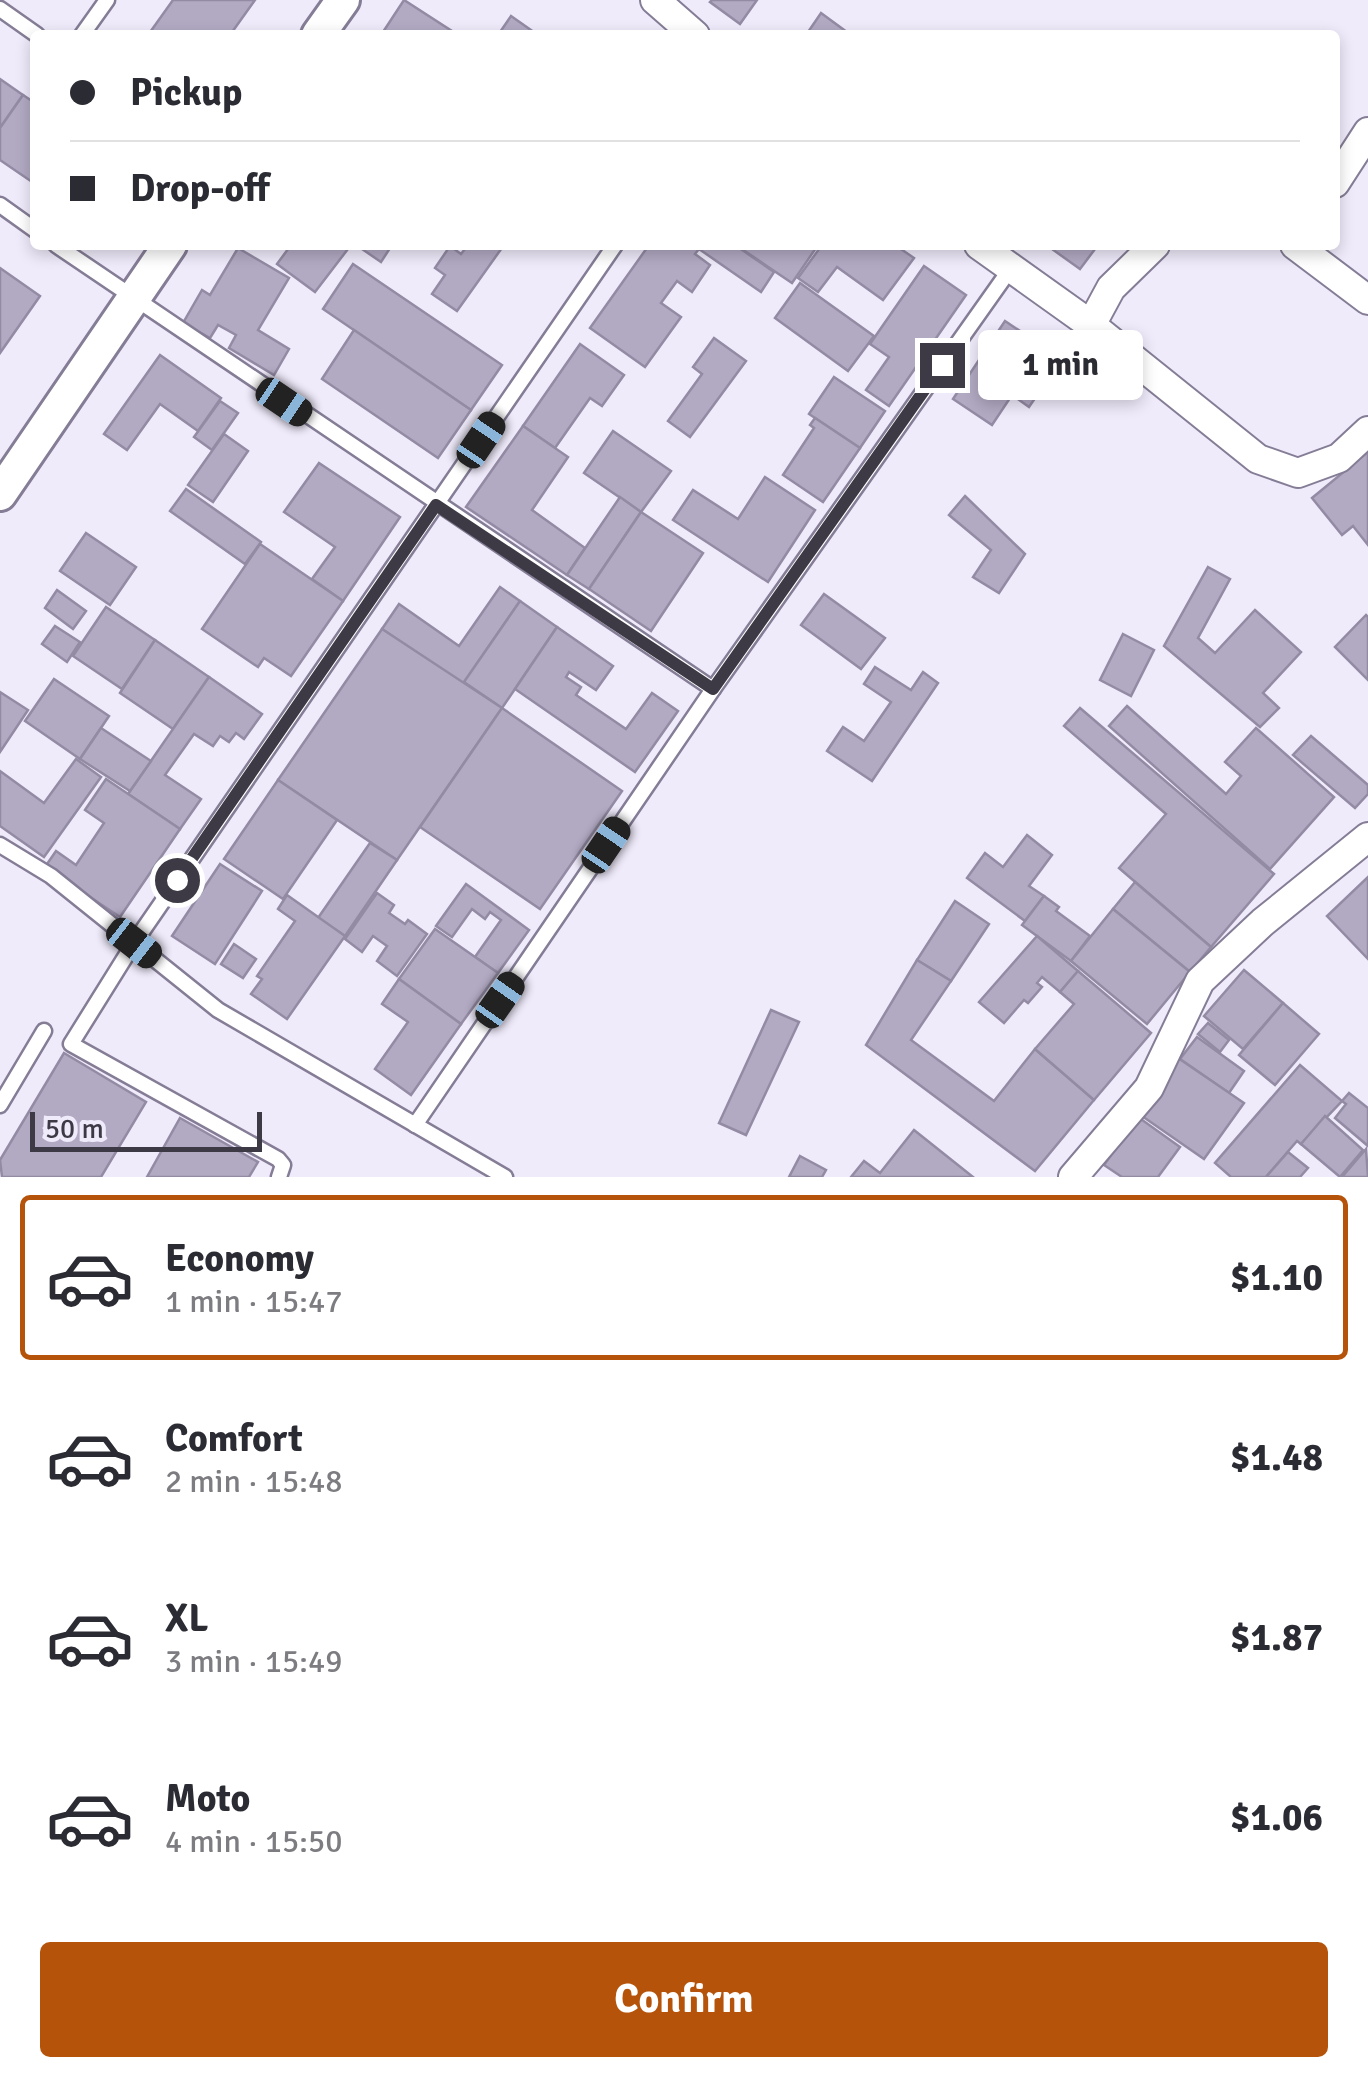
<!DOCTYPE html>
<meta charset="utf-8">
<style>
body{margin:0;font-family:Signika,sans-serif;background:#f7f7f7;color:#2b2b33;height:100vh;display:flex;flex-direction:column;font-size:38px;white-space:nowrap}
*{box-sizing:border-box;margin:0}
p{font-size:32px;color:#7c7c81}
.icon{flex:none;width:55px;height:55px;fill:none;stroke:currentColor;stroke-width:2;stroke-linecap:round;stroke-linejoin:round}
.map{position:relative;height:1177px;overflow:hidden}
.details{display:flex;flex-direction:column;background:#fff;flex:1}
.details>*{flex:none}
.banner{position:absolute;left:30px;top:30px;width:1310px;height:220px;border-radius:10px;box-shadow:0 5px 15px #0003;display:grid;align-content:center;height:220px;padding:0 40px;background:#fff}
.scale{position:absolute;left:30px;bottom:25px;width:232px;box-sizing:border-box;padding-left:10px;border:5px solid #3d3a45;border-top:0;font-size:28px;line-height:35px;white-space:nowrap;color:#3d3a45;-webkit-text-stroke:8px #f0ebfb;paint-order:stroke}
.end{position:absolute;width:45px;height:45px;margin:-22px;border:12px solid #3d3a45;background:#fff;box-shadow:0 0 0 5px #fff}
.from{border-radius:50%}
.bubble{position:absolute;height:70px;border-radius:10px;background:#fff;box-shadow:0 5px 15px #0003;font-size:32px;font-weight:700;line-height:70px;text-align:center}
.car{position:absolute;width:30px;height:60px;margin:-30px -15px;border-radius:12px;box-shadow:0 0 8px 2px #0007;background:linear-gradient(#222 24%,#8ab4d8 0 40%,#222 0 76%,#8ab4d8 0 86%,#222 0)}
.banner b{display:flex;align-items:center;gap:35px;height:95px;font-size:38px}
.banner b+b{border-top:2px solid #e1e1e2}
.banner i{width:25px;height:25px;background:#2b2b33}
ul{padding:18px 0 0;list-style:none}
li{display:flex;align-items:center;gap:30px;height:165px;margin:0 20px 15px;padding:0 20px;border:5px solid transparent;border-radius:10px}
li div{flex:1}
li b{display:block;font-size:38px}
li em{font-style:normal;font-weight:700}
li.on{border-color:#b45309}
li>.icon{width:90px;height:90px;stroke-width:1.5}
.button{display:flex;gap:20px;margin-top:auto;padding:20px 40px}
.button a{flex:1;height:115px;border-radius:10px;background:#b45309;color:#fff;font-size:40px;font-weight:700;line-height:115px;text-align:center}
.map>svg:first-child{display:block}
.building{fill:#b2aac3;stroke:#938ba4;stroke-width:2.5}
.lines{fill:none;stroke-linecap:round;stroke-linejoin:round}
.service-casing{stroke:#857d96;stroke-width:19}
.minor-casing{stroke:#857d96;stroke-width:32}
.tertiary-casing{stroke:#857d96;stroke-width:38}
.service{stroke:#fff;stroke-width:14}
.minor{stroke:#fff;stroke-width:28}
.tertiary{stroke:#fff;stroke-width:32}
.route{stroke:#3d3a45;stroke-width:12}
</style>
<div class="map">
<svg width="1368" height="1177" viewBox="0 0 1368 1177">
<rect width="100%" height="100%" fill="#f0ebfb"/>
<g class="building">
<polygon points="173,0 255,0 230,35 148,35"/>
<polygon points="404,0 455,33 453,35 381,35"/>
<polygon points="712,0 757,0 740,24 710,2"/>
<polygon points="821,13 851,35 806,35"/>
<polygon points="511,16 538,35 498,35"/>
<polygon points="0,79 23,95 0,128"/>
<polygon points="23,95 35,103 35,184 0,160 0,128"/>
<polygon points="291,245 351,245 315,292 277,264"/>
<polygon points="365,245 392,245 381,262 362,249"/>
<polygon points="468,245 504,245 457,311 432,294 445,275 435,268 450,246 461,254"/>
<polygon points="649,245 735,245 774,272 761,292 699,249 695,254 710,265 692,292 677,281 661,303 681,317 645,367 590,328"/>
<polygon points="736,245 818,245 792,283"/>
<polygon points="822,245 895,245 914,258 883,300 837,267 818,292 798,278"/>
<polygon points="1055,245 1098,245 1080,269 1052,249"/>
<polygon points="238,248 289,278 258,330 289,349 274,375 229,348 236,335 218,325 210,338 183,323 202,290 210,295"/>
<polygon points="353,264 502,365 471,410 323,309"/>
<polygon points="924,266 966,295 889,406 866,390 889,357 870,344"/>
<polygon points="0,268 40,296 0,353"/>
<polygon points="800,283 874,336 848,371 775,318"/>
<polygon points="1005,321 1062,359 1029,407 1012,395 992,425 953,399"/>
<polygon points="354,330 471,410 438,458 322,379"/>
<polygon points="714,338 746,361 690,437 668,421 702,374 693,367"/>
<polygon points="580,344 624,375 602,406 590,398 555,448 523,426"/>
<polygon points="160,355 221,398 198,431 160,404 127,450 104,434"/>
<polygon points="834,377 885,411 860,448 809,414"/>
<polygon points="220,401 238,413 212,450 194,437"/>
<polygon points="815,418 860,448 823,502 783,475 814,428 810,425"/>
<polygon points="523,426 568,457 532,510 585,548 567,575 466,507"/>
<polygon points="613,431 671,471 641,512 584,473"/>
<polygon points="224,434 248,451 213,502 188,485"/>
<polygon points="1368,452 1368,545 1353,526 1342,535 1312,498"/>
<polygon points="319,463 400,517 343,601 312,579 335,547 284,512"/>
<polygon points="765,477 815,510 768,582 673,520 693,490 738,519"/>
<polygon points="186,489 261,542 245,564 170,511"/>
<polygon points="965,496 1025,554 999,593 973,577 991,550 949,515"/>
<polygon points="620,497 641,512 589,589 567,575"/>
<polygon points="641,512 703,553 651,631 589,589"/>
<polygon points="86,533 136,567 110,605 60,571"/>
<polygon points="260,544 343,601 291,676 264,658 258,667 202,629"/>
<polygon points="1208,567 1230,579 1198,638 1215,653 1255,610 1301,652 1263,693 1279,708 1260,727 1164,646"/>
<polygon points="500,587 520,601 463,684 382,629 399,604 459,646"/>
<polygon points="57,590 86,611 73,629 45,608"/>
<polygon points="824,594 885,638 861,669 801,625"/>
<polygon points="520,601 557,627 502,708 464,682"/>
<polygon points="106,607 155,640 122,689 73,656"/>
<polygon points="1366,615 1368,617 1368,680 1335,647"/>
<polygon points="55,626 80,642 67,662 42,644"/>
<polygon points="557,627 613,666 596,690 569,672 566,677 581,687 576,695 626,729 652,693 678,711 635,772 515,689"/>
<polygon points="382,629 502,708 397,860 278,780"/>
<polygon points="1123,634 1154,650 1131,696 1100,680"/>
<polygon points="155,640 209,677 173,729 120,693"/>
<polygon points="875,667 911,690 923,672 938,683 872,781 827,751 843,727 864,741 891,702 864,684"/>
<polygon points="209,677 262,714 244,739 236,733 229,742 220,736 213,746 194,734 165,775 201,799 180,829 128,794"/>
<polygon points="54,679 109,716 80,759 25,721"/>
<polygon points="0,692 28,710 0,752"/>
<polygon points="1127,706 1226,794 1241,776 1225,762 1256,728 1334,797 1270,869 1109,726"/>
<polygon points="502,708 622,791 540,909 420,827"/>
<polygon points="1080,708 1274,874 1211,947 1119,868 1166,814 1064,726"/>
<polygon points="101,728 151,761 130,791 80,759"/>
<polygon points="1311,736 1368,785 1368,794 1355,808 1293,755"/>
<polygon points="76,759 101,777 44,857 0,826 0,771 44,803"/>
<polygon points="106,779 180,829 120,917 45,867 56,851 76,865 104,823 85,810"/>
<polygon points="278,780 337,820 283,899 224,859"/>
<polygon points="1027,835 1052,855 1029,886 1044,896 1025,921 967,878 985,853 1003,867"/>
<polygon points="370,843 397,860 345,936 318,918"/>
<polygon points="220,864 262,891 215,964 172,936"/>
<polygon points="1368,877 1368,959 1327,916"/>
<polygon points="1135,882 1211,947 1190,972 1113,909"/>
<polygon points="466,884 529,930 498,973 475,957 501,920 490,912 485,919 472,909 452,937 436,926"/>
<polygon points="377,893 394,905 389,913 405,924 408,920 427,934 397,976 377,961 387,946 373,936 362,952 345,939"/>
<polygon points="287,895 345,936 287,1019 251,994 262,979 257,976 295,921 278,909"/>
<polygon points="1044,896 1059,907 1056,911 1090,936 1071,961 1022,925"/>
<polygon points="955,901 989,924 951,981 917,960"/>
<polygon points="1113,909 1190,972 1147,1024 1071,961"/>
<polygon points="435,929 498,973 461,1024 399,979"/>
<polygon points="1037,936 1078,971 1060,992 1042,977 1037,983 1042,987 1028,1003 1024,1000 1004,1023 979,1002"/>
<polygon points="234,944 256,959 243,978 221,964"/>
<polygon points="917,960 951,981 911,1040 994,1101 1035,1049 1094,1100 1035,1171 866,1045"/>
<polygon points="1244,970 1283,1003 1243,1049 1204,1016"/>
<polygon points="1078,971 1151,1033 1094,1100 1035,1049 1074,1004 1060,992"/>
<polygon points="399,979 461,1024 411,1095 375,1069 408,1022 382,1004"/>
<polygon points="1283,1003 1319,1034 1275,1085 1239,1055"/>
<polygon points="771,1010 799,1022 746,1135 719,1123"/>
<polygon points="1208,1023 1229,1040 1220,1052 1198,1034"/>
<polygon points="1197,1037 1244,1071 1229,1093 1180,1059"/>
<polygon points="64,1053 146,1102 101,1177 2,1177 0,1160"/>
<polygon points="1178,1058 1244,1103 1204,1159 1139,1114"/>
<polygon points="1300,1065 1342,1101 1301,1144 1297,1141 1266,1177 1231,1177 1215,1163"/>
<polygon points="1349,1093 1368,1108 1368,1146 1335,1118 1346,1104 1342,1101"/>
<polygon points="1325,1116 1363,1150 1340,1177 1301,1144"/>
<polygon points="1138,1117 1180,1147 1158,1177 1122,1177 1104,1165"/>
<polygon points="180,1118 258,1162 249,1177 147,1177"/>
<polygon points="914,1130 973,1177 851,1177 864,1161 880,1173"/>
<polygon points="1366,1149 1368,1177 1342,1177"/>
<polygon points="1288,1152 1308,1168 1300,1177 1266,1177"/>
<polygon points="800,1156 826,1170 822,1177 789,1177"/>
</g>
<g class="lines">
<g class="service-casing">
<g id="service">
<polyline points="0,9 37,35"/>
<polyline points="82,35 107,0"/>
<polyline points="0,205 35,230"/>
<polyline points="56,245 713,689"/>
<polyline points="0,845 51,876 218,1010 505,1177"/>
<polyline points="0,1105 44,1031"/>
<polyline points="415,1125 713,689 1011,268"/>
<polyline points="279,1177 283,1165 278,1159 71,1044 134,943 615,245"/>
</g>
</g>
<g class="minor-casing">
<g id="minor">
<polyline points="655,0 695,35"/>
<polyline points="1335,183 1368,132"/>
<polyline points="979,245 1091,325 1258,459 1298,473 1339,458 1368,431"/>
<polyline points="1295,245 1368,300"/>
<polyline points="1091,325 1111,288 1155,245"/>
<polyline points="1073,1177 1149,1088 1200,981 1263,922 1368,837"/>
</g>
</g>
<g class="tertiary-casing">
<g id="tertiary">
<polyline points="318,35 343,0"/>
<polyline points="0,494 170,245"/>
</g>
</g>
<use href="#service" class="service"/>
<use href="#minor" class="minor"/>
<use href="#tertiary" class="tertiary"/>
</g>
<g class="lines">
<polyline class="route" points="177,880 436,505 713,689 942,365"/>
</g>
</svg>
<div class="scale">50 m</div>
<i class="end from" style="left:177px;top:880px"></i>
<i class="end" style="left:942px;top:365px"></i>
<div class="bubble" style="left:978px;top:330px;width:165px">1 min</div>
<i class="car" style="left:284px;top:402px;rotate:124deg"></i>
<i class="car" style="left:481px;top:440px;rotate:34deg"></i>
<i class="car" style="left:606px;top:845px;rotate:34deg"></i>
<i class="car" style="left:134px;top:943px;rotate:128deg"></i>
<i class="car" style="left:500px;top:1000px;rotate:35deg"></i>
<div class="banner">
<b><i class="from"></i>Pickup</b>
<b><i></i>Drop-off</b>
</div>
</div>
<section class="details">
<ul>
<li class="on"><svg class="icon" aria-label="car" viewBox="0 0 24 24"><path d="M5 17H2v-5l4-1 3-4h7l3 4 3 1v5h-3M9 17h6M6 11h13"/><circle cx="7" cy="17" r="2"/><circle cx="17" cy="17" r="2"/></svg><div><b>Economy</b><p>1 min · 15:47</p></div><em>$1.10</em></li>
<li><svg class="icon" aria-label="car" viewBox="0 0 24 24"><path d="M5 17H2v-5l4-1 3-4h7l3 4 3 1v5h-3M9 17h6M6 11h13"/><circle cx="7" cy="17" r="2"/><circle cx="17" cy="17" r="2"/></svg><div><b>Comfort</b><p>2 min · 15:48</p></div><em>$1.48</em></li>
<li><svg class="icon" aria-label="car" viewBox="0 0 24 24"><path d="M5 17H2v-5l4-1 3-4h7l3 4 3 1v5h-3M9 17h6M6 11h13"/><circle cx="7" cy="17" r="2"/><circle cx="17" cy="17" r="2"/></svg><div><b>XL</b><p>3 min · 15:49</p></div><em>$1.87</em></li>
<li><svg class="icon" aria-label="car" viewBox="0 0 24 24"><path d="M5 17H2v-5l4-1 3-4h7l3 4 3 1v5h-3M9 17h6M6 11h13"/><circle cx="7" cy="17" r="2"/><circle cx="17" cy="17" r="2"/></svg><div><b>Moto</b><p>4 min · 15:50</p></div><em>$1.06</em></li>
</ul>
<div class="button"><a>Confirm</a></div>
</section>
